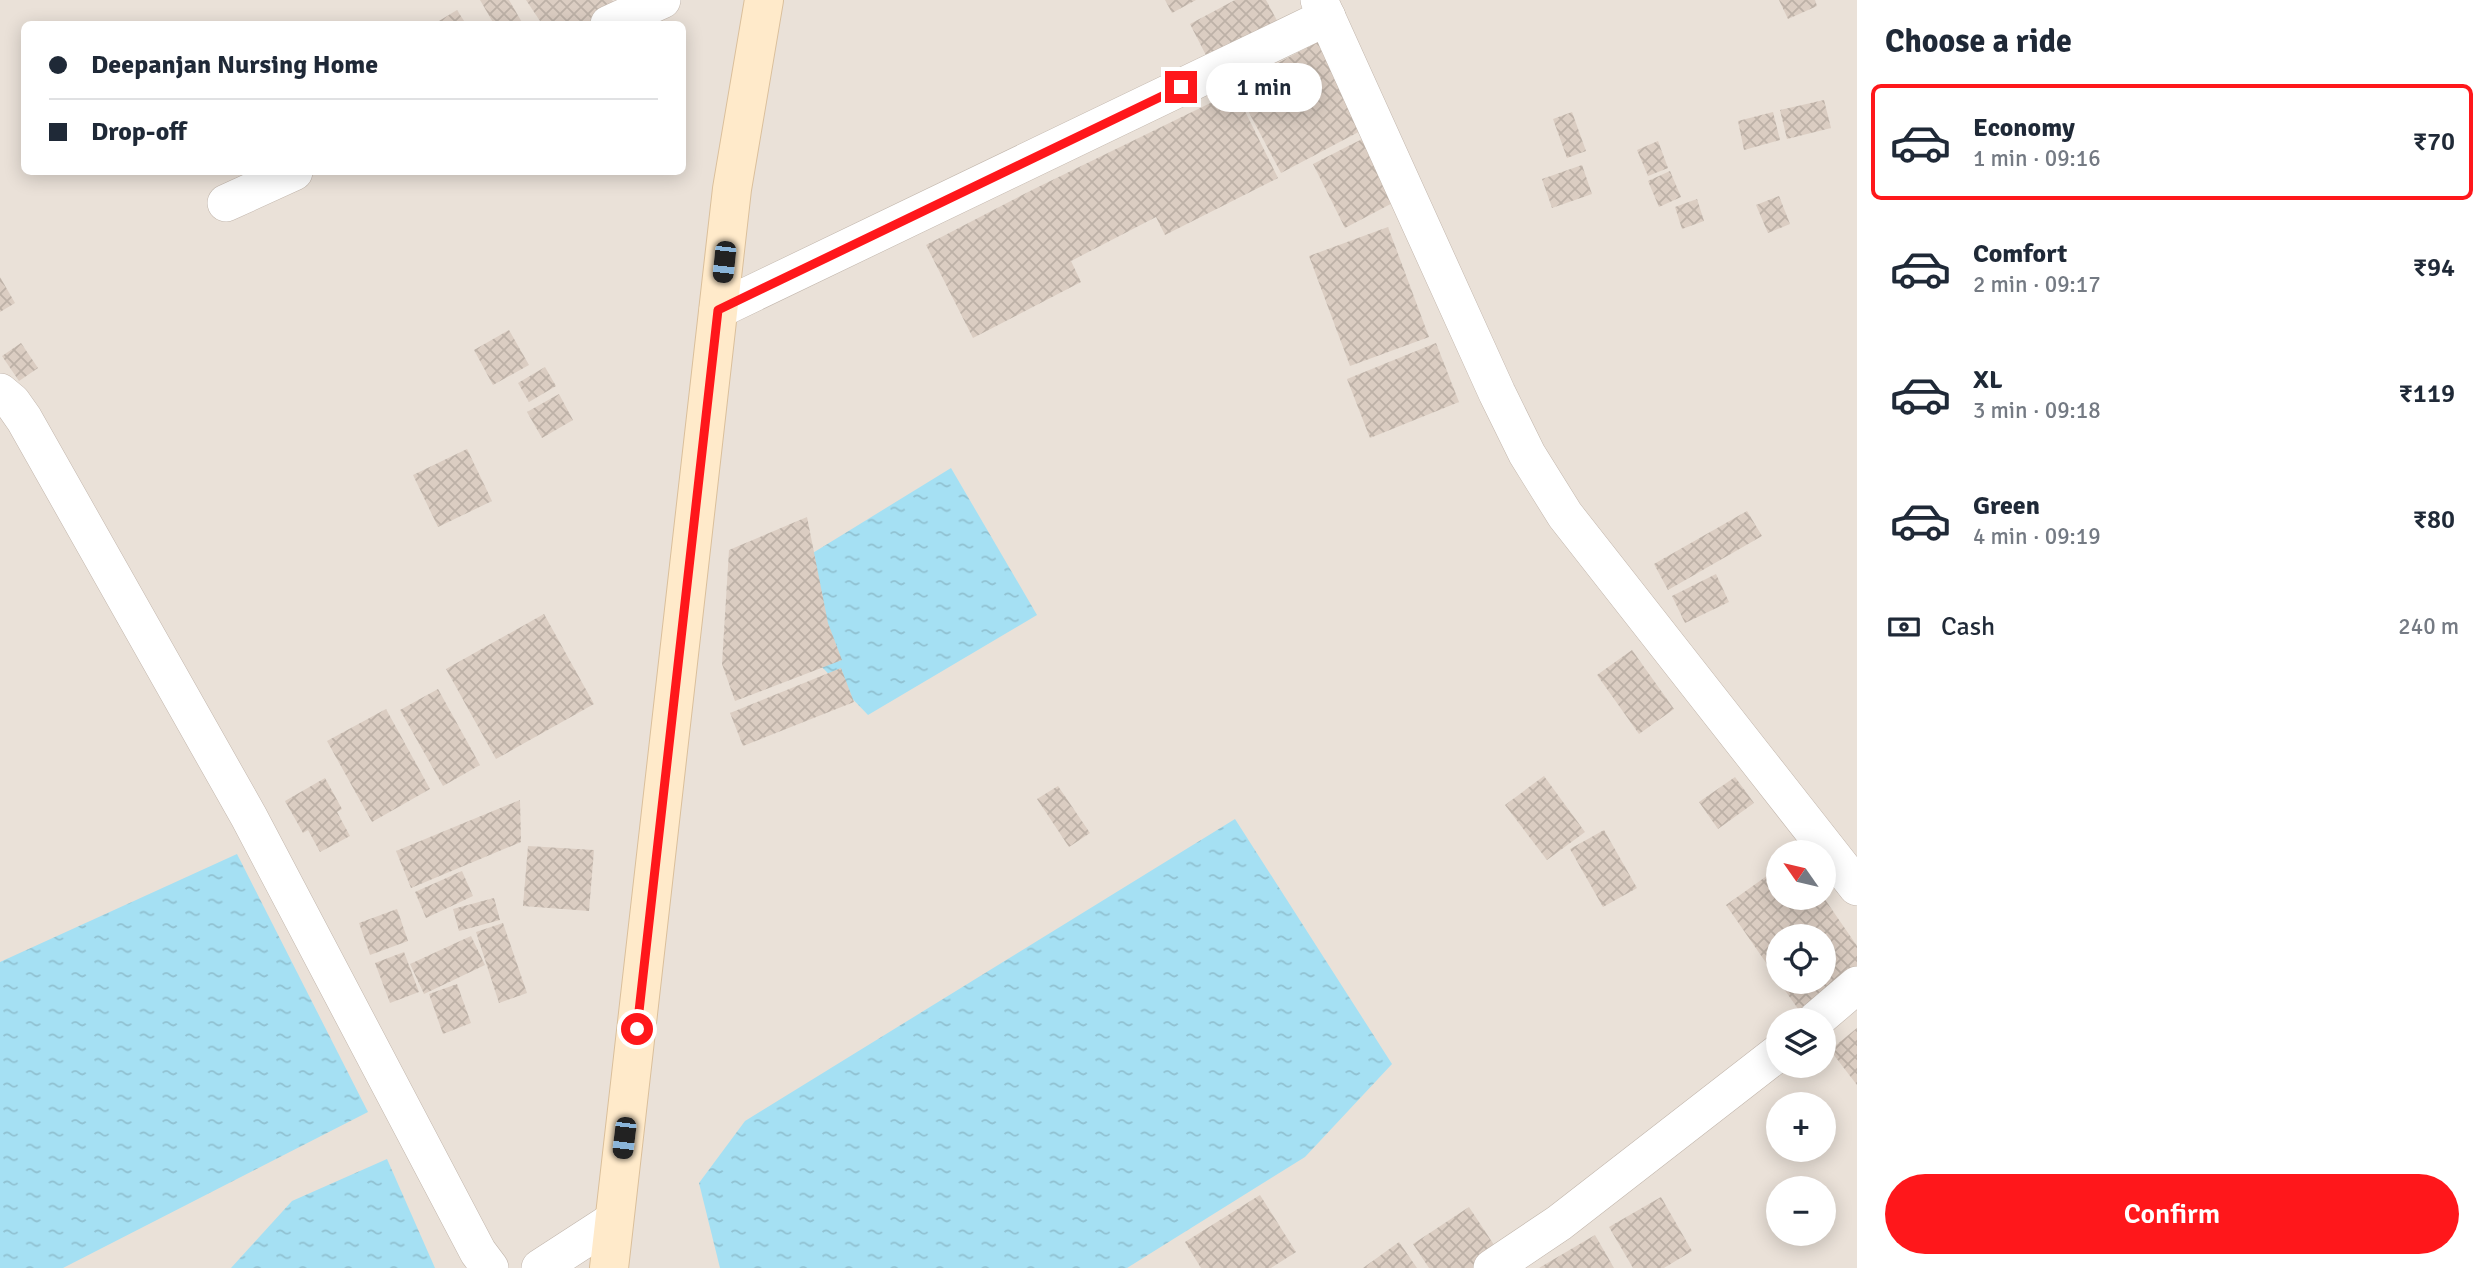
<!DOCTYPE html>
<meta charset="utf-8">
<style>
body{margin:0;font-family:Signika,sans-serif;background:#f2f2f3;color:#1f2937;height:100vh;display:flex;flex-direction:column;font-size:26px;white-space:nowrap}
*{box-sizing:border-box;margin:0}
p{font-size:23px;color:#747a83}
.icon{flex:none;width:38px;height:38px;fill:none;stroke:currentColor;stroke-width:2;stroke-linecap:round;stroke-linejoin:round}
.map{position:relative;flex:1;overflow:hidden}
.panel{display:flex;flex-direction:column;background:#fff;width:630px}
.panel>*{flex:none}
.banner{position:absolute;left:21px;top:21px;width:665px;height:154px;border-radius:10px;box-shadow:0 4px 18px #0003;display:grid;align-content:center;height:154px;padding:0 28px;background:#fff}
.needle{width:46px;rotate:304deg}
.fabs{position:absolute;left:1766px;top:840px;display:grid;gap:14px}
.fabs a{display:grid;place-items:center;width:70px;height:70px;border-radius:50%;background:#fff;box-shadow:0 4px 18px #0003;font-size:35px}
.end{position:absolute;width:32px;height:32px;margin:-16px;border:9px solid #ff171b;background:#fff;box-shadow:0 0 0 4px #fff}
.from{border-radius:50%}
.bubble{position:absolute;height:49px;border-radius:24px;background:#fff;box-shadow:0 4px 18px #0003;font-size:23px;font-weight:600;line-height:49px;text-align:center}
.car{position:absolute;width:21px;height:42px;margin:-21px -10px;border-radius:9px;box-shadow:0 0 5px 2px #0007;background:linear-gradient(#222 24%,#8ab4d8 0 40%,#222 0 76%,#8ab4d8 0 86%,#222 0)}
.banner b{display:flex;align-items:center;gap:24px;height:66px;font-size:26px}
.banner b+b{border-top:2px solid #e0e1e3}
.banner i{width:18px;height:18px;background:#1f2937}
ul{padding:0;list-style:none}
li{display:flex;align-items:center;gap:21px;height:116px;margin:0 14px 10px;padding:0 14px;border:4px solid transparent;border-radius:10px}
li div{flex:1}
li b{display:block;font-size:26px}
li em{font-style:normal;font-weight:600}
li.current{border-color:#ff171b}
li>.icon{width:63px;height:63px;stroke-width:1.5}
h2{padding:0 28px;font-size:32px;line-height:84px}
.pay{display:flex;align-items:center;gap:18px;height:77px;padding:0 28px;font-size:26px}
.pay p{margin-inline-start:auto}
.action{display:flex;gap:14px;margin-top:auto;padding:14px 28px}
.action a{flex:1;height:80px;border-radius:42px;background:#ff171b;color:#fff;font-size:28px;font-weight:600;line-height:80px;text-align:center}
main{display:flex;flex:1;min-height:0}
.map>svg:first-child{display:block}
.residential{fill:#eae1d8;fill-rule:evenodd}
.water{fill:url(#water-ripples)}
.building{fill:url(#building-cross-hatch)}
.lines{fill:none;stroke-linecap:round;stroke-linejoin:round}
.minor-casing{stroke:#c2b6ac;stroke-width:38}
.secondary-casing{stroke:#dabf9b;stroke-width:40}
.minor{stroke:#fff;stroke-width:37}
.secondary{stroke:#ffeaca;stroke-width:38}
.route{stroke:#ff171b;stroke-width:9}
</style>
<main>
<div class="map">
<svg width="1857" height="1268" viewBox="0 0 1857 1268">
<defs>
<pattern id="water-ripples" width="26" height="14" patternUnits="userSpaceOnUse" patternTransform="scale(1.75)"><rect width="26" height="14" fill="#a5e0f3"/><path d="M2 4q2-2 4 0t4 0M15 11q2-2 4 0t4 0" fill="none" stroke="#90c1d1"/></pattern>
<pattern id="building-cross-hatch" width="8" height="8" patternUnits="userSpaceOnUse" patternTransform="scale(1.75)"><rect width="8" height="8" fill="#dbcdc2"/><path d="M0 0l8 8M0 8l8-8" fill="none" stroke="#bdb1a7"/></pattern>
</defs>
<rect width="100%" height="100%" fill="#f5f0ea"/>
<path class="residential" d="M0,0h1857v1268h-1857zM24,24h658v148h-658zM1778,852h46v46h-46zM1778,936h46v46h-46zM1778,1020h46v46h-46zM1778,1104h46v46h-46zM1778,1188h46v46h-46z"/>
<g class="water">
<polygon points="951,468 1037,615 868,715 796,640 790,567"/>
<polygon points="1235,819 1392,1064 1305,1157 1127,1268 720,1268 699,1183 745,1121"/>
<polygon points="237,854 368,1112 63,1268 0,1268 0,962"/>
<polygon points="387,1159 435,1268 231,1268 292,1201"/>
</g>
<g class="building">
<polygon points="480,0 509,0 523,24 494,24"/>
<polygon points="526,0 612,0 618,9 594,24 542,24"/>
<polygon points="1165,0 1196,0 1172,13"/>
<polygon points="1235,0 1266,0 1281,28 1211,65 1190,24"/>
<polygon points="1779,0 1815,0 1817,6 1788,19"/>
<polygon points="457,10 466,24 434,24"/>
<polygon points="1321,40 1368,127 1281,173 1235,86"/>
<polygon points="1235,91 1278,178 1165,235 1156,217 1071,261 1081,282 973,338 926,245 1034,189"/>
<polygon points="1824,100 1831,128 1787,139 1780,110"/>
<polygon points="1572,112 1586,151 1567,158 1553,119"/>
<polygon points="1773,112 1780,140 1744,150 1738,121"/>
<polygon points="1372,134 1404,197 1345,228 1313,164"/>
<polygon points="1658,141 1668,168 1648,176 1637,150"/>
<polygon points="1582,165 1592,194 1552,208 1542,179"/>
<polygon points="1670,171 1681,197 1659,207 1648,181"/>
<polygon points="1779,196 1790,224 1768,233 1756,205"/>
<polygon points="1697,199 1704,221 1682,229 1675,207"/>
<polygon points="1388,227 1429,337 1350,366 1309,256"/>
<polygon points="0,277 15,303 0,312"/>
<polygon points="509,330 529,365 493,385 474,350"/>
<polygon points="21,343 38,368 19,381 2,356"/>
<polygon points="1436,343 1459,402 1370,438 1347,379"/>
<polygon points="545,367 556,386 529,402 518,383"/>
<polygon points="559,394 573,420 542,438 527,412"/>
<polygon points="467,449 492,501 438,527 413,475"/>
<polygon points="1747,511 1762,536 1668,590 1654,564"/>
<polygon points="807,517 828,623 842,660 735,701 722,664 729,550"/>
<polygon points="1716,574 1729,602 1685,623 1672,596"/>
<polygon points="544,614 594,704 496,759 446,669"/>
<polygon points="1632,650 1674,709 1639,734 1597,675"/>
<polygon points="841,668 854,702 743,746 730,713"/>
<polygon points="438,689 480,765 443,786 400,710"/>
<polygon points="386,709 430,789 372,822 327,741"/>
<polygon points="1544,776 1585,832 1547,860 1505,805"/>
<polygon points="1735,777 1754,803 1718,829 1699,802"/>
<polygon points="325,778 342,809 337,812 350,836 320,852 308,830 303,833 285,801"/>
<polygon points="1058,786 1090,833 1069,847 1037,799"/>
<polygon points="520,800 521,842 411,888 396,851"/>
<polygon points="1604,830 1637,888 1603,907 1570,849"/>
<polygon points="528,846 594,850 589,911 523,906"/>
<polygon points="1778,868 1778,898 1824,898 1857,946 1857,974 1801,1013 1779,982 1824,982 1824,936 1778,936 1778,980 1726,905"/>
<polygon points="462,871 473,896 426,918 415,892"/>
<polygon points="494,898 500,920 459,931 453,909"/>
<polygon points="397,909 408,941 370,955 359,923"/>
<polygon points="503,923 527,993 499,1003 476,932"/>
<polygon points="471,936 485,965 424,994 410,964"/>
<polygon points="404,952 419,992 390,1003 375,963"/>
<polygon points="457,984 471,1023 443,1034 429,994"/>
<polygon points="1857,1028 1857,1085 1830,1050"/>
<polygon points="1260,1195 1296,1252 1271,1268 1201,1268 1185,1242"/>
<polygon points="1661,1197 1692,1251 1664,1268 1633,1268 1609,1227"/>
<polygon points="1469,1207 1502,1257 1485,1268 1429,1268 1413,1244"/>
<polygon points="1595,1235 1614,1268 1539,1268"/>
<polygon points="1399,1242 1417,1268 1363,1268"/>
</g>
<g class="lines">
<g class="minor-casing">
<g id="minor">
<polyline points="1319,0 1497,393 1527,454 1565,515 1857,887"/>
<polyline points="609,24 662,0"/>
<polyline points="226,203 294,172"/>
<polyline points="718,310 1327,17"/>
<polyline points="0,392 12,402 24,419 249,817 478,1252 490,1268"/>
<polyline points="1816,1020 1857,985"/>
<polyline points="540,1268 614,1220"/>
<polyline points="1492,1268 1559,1223 1778,1053"/>
</g>
</g>
<g class="secondary-casing">
<polyline id="secondary" points="609,1268 732,189 764,0"/>
</g>
<use href="#minor" class="minor"/>
<use href="#secondary" class="secondary"/>
</g>
<g class="lines">
<polyline class="route" points="637,1029 718,310 1181,87"/>
</g>
</svg>
<div class="fabs">
<a><svg class="needle" viewBox="-14 -14 28 28"><path d="M0-13l5 13h-10z" fill="#e53935"/><path d="M0 13l5-13h-10z" fill="#747a83"/></svg></a>
<a><svg class="icon" aria-label="locate" viewBox="0 0 24 24"><circle cx="12" cy="12" r="6"/><path d="M12 2v4M12 18v4M2 12h4M18 12h4"/></svg></a>
<a><svg class="icon" aria-label="layers" viewBox="0 0 24 24"><path d="M12 4l9 5-9 5-9-5zM3 14l9 5 9-5"/></svg></a>
<a>+</a>
<a>−</a>
</div>
<i class="end from" style="left:637px;top:1029px"></i>
<i class="end" style="left:1181px;top:87px"></i>
<div class="bubble" style="left:1206px;top:63px;width:116px">1 min</div>
<i class="car" style="left:724px;top:262px;rotate:186deg"></i>
<i class="car" style="left:624px;top:1138px;rotate:187deg"></i>
<div class="banner">
<b><i class="from"></i>Deepanjan Nursing Home</b>
<b><i></i>Drop-off</b>
</div>
</div>
<section class="panel">
<h2>Choose a ride</h2>
<ul>
<li class="current"><svg class="icon" aria-label="car" viewBox="0 0 24 24"><path d="M5 17H2v-5l4-1 3-4h7l3 4 3 1v5h-3M9 17h6M6 11h13"/><circle cx="7" cy="17" r="2"/><circle cx="17" cy="17" r="2"/></svg><div><b>Economy</b><p>1 min · 09:16</p></div><em>₹70</em></li>
<li><svg class="icon" aria-label="car" viewBox="0 0 24 24"><path d="M5 17H2v-5l4-1 3-4h7l3 4 3 1v5h-3M9 17h6M6 11h13"/><circle cx="7" cy="17" r="2"/><circle cx="17" cy="17" r="2"/></svg><div><b>Comfort</b><p>2 min · 09:17</p></div><em>₹94</em></li>
<li><svg class="icon" aria-label="car" viewBox="0 0 24 24"><path d="M5 17H2v-5l4-1 3-4h7l3 4 3 1v5h-3M9 17h6M6 11h13"/><circle cx="7" cy="17" r="2"/><circle cx="17" cy="17" r="2"/></svg><div><b>XL</b><p>3 min · 09:18</p></div><em>₹119</em></li>
<li><svg class="icon" aria-label="car" viewBox="0 0 24 24"><path d="M5 17H2v-5l4-1 3-4h7l3 4 3 1v5h-3M9 17h6M6 11h13"/><circle cx="7" cy="17" r="2"/><circle cx="17" cy="17" r="2"/></svg><div><b>Green</b><p>4 min · 09:19</p></div><em>₹80</em></li>
</ul>
<div class="pay"><svg class="icon" aria-label="cash" viewBox="0 0 24 24"><path d="M3 7h18v10H3z"/><circle cx="12" cy="12" r="2"/></svg>Cash<p>240 m</p></div>
<div class="action"><a>Confirm</a></div>
</section>
</main>
